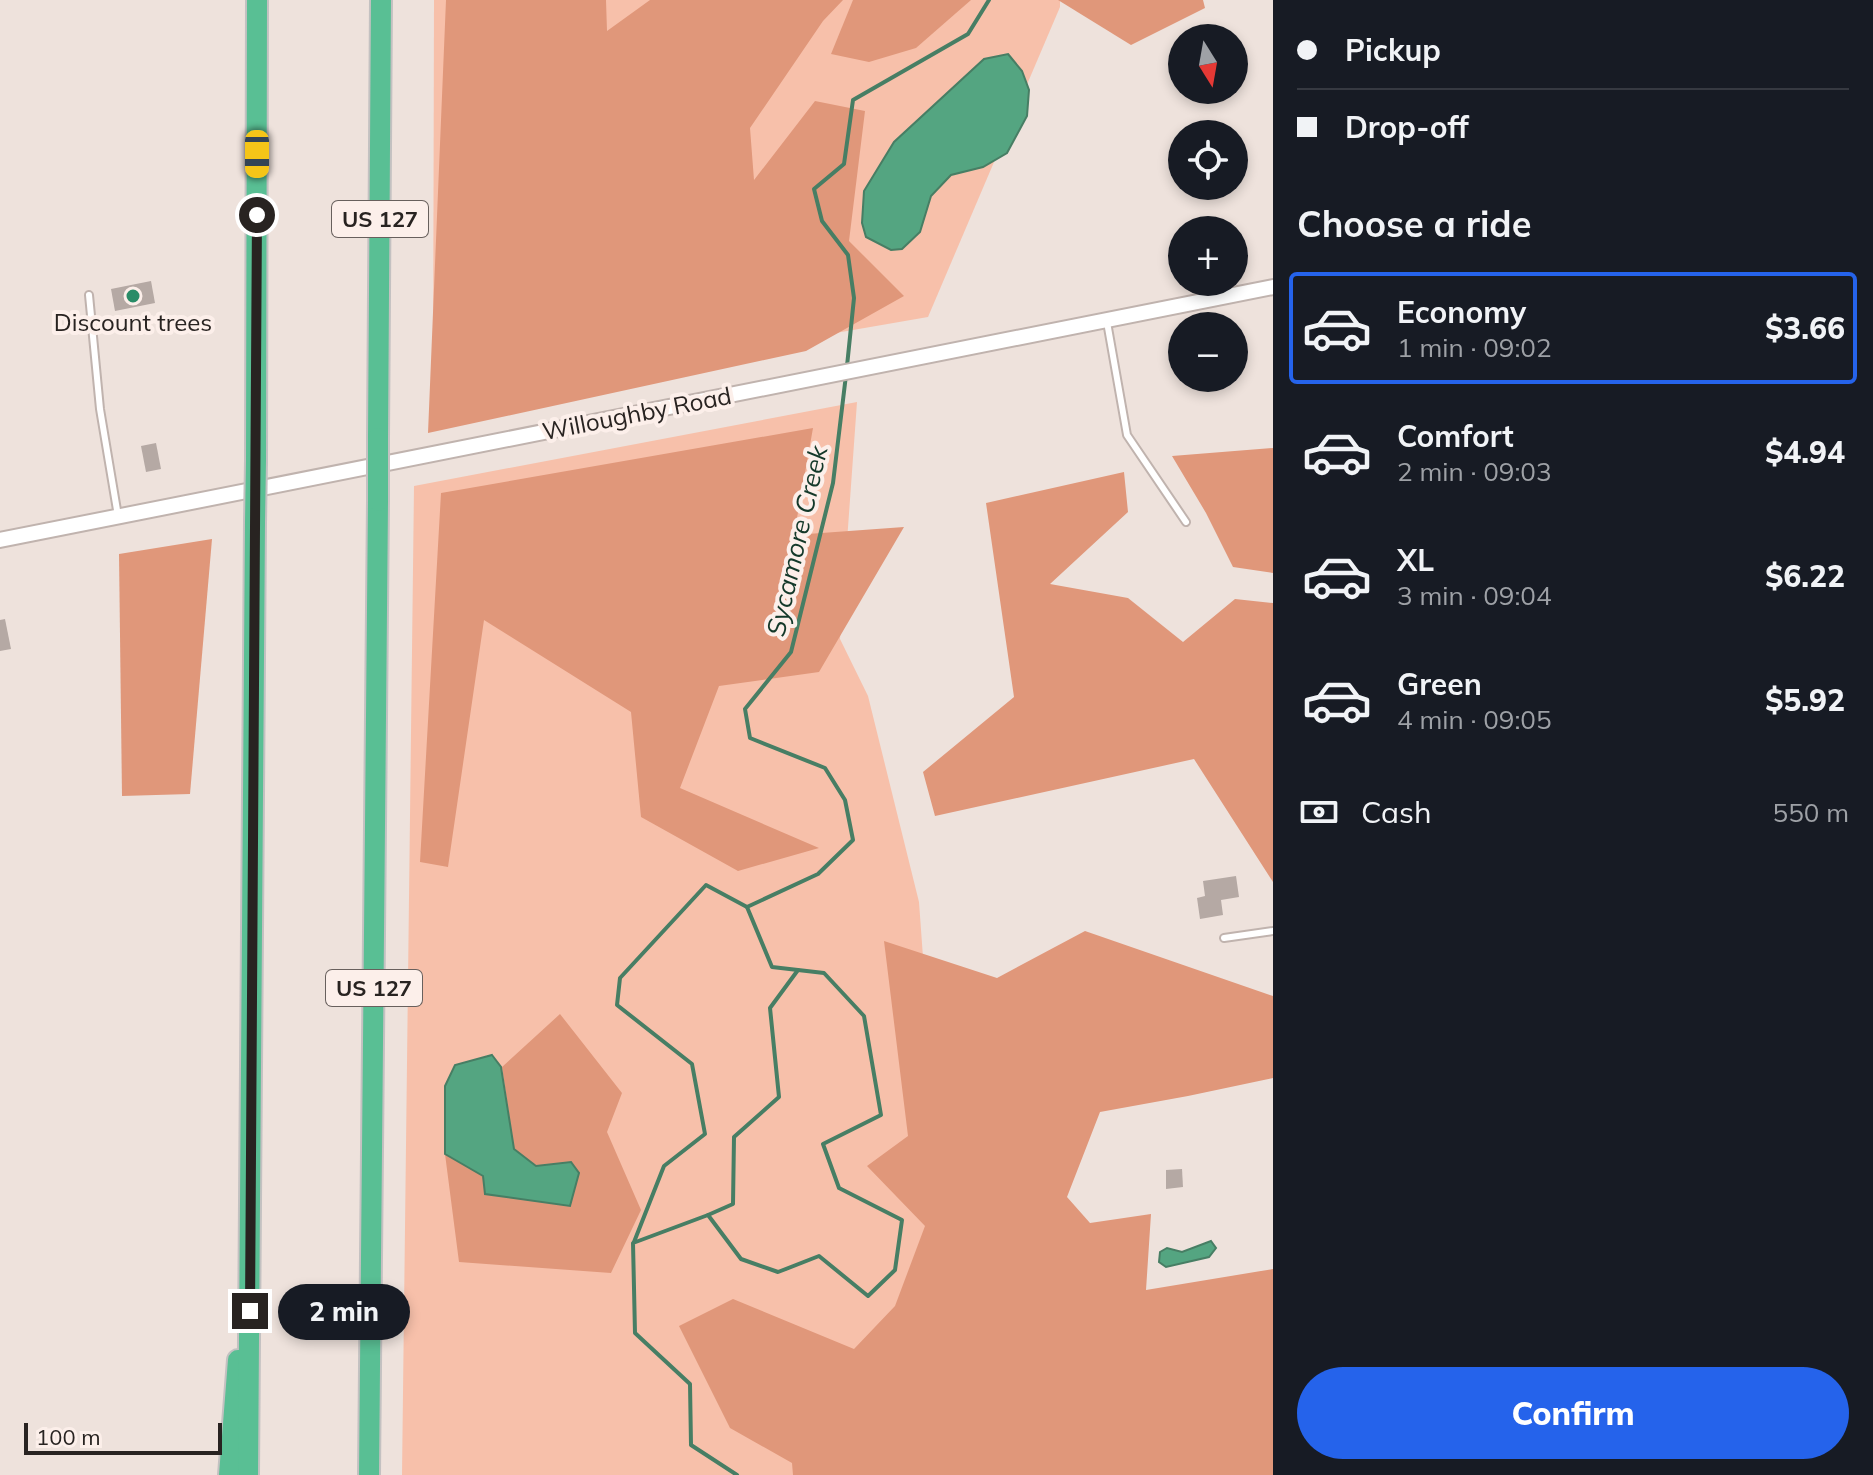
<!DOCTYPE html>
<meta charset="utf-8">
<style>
body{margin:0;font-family:Mulish,sans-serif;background:#242831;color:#f1f3f6;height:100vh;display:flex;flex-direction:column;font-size:30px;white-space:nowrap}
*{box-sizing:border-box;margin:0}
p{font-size:26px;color:#9ea1a6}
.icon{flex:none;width:44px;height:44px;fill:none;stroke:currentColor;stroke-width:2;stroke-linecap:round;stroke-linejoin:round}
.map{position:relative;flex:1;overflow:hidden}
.sheet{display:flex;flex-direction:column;background:#171b24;width:600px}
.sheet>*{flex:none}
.guide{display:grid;align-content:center;height:176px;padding:0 24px;background:#171b24}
.needle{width:52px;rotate:169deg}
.controls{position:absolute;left:1168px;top:24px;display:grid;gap:16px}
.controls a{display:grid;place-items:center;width:80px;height:80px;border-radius:50%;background:#171b24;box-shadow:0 4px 12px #0003;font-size:40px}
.scale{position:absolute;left:24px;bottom:20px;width:198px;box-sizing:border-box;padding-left:8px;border:4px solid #282321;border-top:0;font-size:22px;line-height:28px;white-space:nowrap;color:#282321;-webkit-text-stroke:6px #fcefea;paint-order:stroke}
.end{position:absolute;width:36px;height:36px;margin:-18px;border:10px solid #282321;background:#fff;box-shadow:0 0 0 4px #fff}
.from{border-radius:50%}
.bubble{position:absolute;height:56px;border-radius:28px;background:#171b24;box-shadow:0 4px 12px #0003;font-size:26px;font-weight:800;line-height:56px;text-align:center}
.car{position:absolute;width:24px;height:48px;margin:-24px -12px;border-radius:10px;box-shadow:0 0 6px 2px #0007;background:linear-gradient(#f5c518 24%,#345 0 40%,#f5c518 0 76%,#345 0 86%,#f5c518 0)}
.guide b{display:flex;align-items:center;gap:28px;height:76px;font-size:30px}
.guide b+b{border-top:2px solid #363941}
.guide i{width:20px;height:20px;background:#f1f3f6}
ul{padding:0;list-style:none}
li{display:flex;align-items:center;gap:24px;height:112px;margin:0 16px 12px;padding:0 8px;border:4px solid transparent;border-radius:8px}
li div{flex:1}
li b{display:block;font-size:30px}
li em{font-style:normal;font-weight:800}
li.selected{border-color:#2563eb}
li>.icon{width:72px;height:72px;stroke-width:1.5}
h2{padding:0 24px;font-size:36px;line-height:96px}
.pay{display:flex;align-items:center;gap:20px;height:88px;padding:0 24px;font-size:30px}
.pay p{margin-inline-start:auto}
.cta{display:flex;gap:16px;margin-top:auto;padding:16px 24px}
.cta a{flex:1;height:92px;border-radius:48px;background:#2563eb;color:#fff;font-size:32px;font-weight:800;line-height:92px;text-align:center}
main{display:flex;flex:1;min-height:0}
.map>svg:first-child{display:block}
.green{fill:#f7c0aa}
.forest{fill:#e0977a}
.water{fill:#54a581;stroke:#477e64;stroke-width:2}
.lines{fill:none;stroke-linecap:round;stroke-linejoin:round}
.stream{stroke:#477e64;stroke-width:4}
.building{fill:#b5a9a4}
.service-casing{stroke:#c0b3ae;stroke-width:10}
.tertiary-casing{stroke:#c0b3ae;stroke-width:18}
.motorway-casing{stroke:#c3c1c1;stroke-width:24}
.service{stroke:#fff;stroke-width:6}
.tertiary{stroke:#fff;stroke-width:14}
.motorway{stroke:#59bf94;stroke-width:20}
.motorway-bridge-casing{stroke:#c3c1c1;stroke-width:24;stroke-linecap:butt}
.motorway-bridge{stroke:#59bf94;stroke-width:20}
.route{stroke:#282321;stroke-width:10}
.poi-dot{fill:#298c67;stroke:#fcefea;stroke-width:3}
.labels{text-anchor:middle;stroke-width:8;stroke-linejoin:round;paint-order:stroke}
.shield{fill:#fcefea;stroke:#68605d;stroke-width:2}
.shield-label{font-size:22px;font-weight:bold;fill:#282321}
.poi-label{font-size:24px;fill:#282321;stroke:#fcefea}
.street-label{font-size:24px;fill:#282321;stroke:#fcefea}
.water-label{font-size:26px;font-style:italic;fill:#133829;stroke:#fcefea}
</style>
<main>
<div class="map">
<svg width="1273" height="1475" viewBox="0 0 1273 1475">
<rect width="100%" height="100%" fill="#eee2dc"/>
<g class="green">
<polygon points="434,0 1060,0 1060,7 928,317 433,403"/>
<polygon points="857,402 840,639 868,696 919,902 943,1233 872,1475 402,1475 414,486"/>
</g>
<g class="forest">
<polygon points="446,0 606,0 607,31 650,0 843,0 823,21 750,128 754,180 815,101 865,111 849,241 904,296 806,351 428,433"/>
<polygon points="853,0 971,0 916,48 869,62 831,54"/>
<polygon points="1058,0 1203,0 1205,8 1131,45"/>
<polygon points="813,428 794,535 904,527 819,672 719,686 680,788 819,848 738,871 641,817 631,712 484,620 448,867 420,862 441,493"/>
<polygon points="1273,448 1273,573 1233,567 1206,513 1172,456"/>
<polygon points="1124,472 1128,512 1050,584 1128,598 1183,642 1235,599 1273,603 1273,882 1194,759 935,816 923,772 1014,697 986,503"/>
<polygon points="212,539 190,794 122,796 119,554"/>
<polygon points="1085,931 1273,996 1273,1078 1188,1096 1100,1112 1067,1197 1090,1223 1151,1214 1146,1290 1273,1269 1273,1475 793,1475 792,1463 730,1428 679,1326 733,1299 854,1349 895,1306 925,1226 867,1166 908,1136 884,941 997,978"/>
<polygon points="560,1014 622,1093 607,1132 641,1210 611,1273 459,1262 445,1154 483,1176 536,1166 514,1149 502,1067"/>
</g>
<g class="water">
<polygon points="1008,54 1022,71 1029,90 1027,116 1007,153 983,167 951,175 931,196 920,232 902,249 891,250 866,237 862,223 864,191 894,142 984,59"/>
<polygon points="492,1055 501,1067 514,1149 536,1166 571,1162 579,1173 570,1206 485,1194 483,1176 445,1154 445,1086 455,1065"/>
<polygon points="1211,1241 1216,1248 1209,1257 1166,1267 1159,1262 1160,1252 1167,1248 1182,1252"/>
</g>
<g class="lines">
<g class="stream">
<polyline points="847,366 854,298 848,255 822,221 814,189 844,164 853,100 968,34 989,0"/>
<polyline points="708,1215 733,1204 734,1137 779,1097 770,1008 798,970"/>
<polyline points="634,1242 664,1166 705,1134 692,1064 617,1005 620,978 706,885 747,907"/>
<polyline points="737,1475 691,1445 690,1384 635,1333 633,1243 708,1215 741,1259 778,1272 819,1256 868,1296 895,1270 902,1220 839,1188 823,1144 881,1115 864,1016 824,973 772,967 747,907 818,874 853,840 845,800 825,768 750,738 745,709 791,652 833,483 846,375"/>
</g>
</g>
<g class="building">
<polygon points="151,281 155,303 115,311 111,289"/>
<polygon points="156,443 161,469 146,472 141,446"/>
<polygon points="5,619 11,649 0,651 0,620"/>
<polygon points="1236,876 1239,897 1221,900 1223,915 1200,919 1197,898 1205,896 1203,881"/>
<polygon points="1182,1169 1183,1187 1166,1189 1166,1170"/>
</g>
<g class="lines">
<g class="service-casing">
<g id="service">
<polyline points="89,295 100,409 118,516"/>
<polyline points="1107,322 1127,435 1186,522"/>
<polyline points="1224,938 1273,931"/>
</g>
</g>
<g class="tertiary-casing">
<polyline id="tertiary" points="0,540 1273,287"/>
</g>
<g class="motorway-casing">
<g id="motorway">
<polyline points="378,438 381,0"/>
<polyline points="256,461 257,0"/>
<polyline points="229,1475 238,1360"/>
<polyline points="248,1475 255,522"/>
<polyline points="369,1475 378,501"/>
</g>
</g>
<use href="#service" class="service"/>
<use href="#tertiary" class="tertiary"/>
<use href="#motorway" class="motorway"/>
<g class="motorway-bridge-casing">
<g id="motorway-bridge">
<polyline points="378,501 378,438"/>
<polyline points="255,522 256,461"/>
</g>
</g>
<use href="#motorway-bridge" class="motorway-bridge"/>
</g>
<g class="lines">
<polyline class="route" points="250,1311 257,215"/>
</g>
<circle class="poi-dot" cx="133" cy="296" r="8"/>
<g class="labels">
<g class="shield">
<rect x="332" y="201" width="96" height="36" rx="6"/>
<rect x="326" y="970" width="96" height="36" rx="6"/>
</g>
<g class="shield-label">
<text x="380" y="227">US 127</text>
<text x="374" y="996">US 127</text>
</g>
<g class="poi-label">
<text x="133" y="331">Discount trees</text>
</g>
<g class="street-label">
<text transform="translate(637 414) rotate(-11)" y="8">Willoughby Road</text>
</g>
<g class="water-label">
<text transform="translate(797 541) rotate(-77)" y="9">Sycamore Creek</text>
</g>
</g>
</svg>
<div class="controls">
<a><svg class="needle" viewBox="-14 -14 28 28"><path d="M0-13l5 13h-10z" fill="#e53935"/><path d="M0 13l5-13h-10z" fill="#9ea1a6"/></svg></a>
<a><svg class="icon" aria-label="locate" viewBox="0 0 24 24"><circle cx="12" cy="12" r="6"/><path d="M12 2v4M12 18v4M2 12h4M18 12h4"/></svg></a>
<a>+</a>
<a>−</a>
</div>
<div class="scale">100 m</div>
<i class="end from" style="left:257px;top:215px"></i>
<i class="end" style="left:250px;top:1311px"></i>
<div class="bubble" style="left:278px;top:1284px;width:132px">2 min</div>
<i class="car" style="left:257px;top:154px;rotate:180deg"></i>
</div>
<section class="sheet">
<div class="guide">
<b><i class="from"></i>Pickup</b>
<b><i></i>Drop-off</b>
</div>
<h2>Choose a ride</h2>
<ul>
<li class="selected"><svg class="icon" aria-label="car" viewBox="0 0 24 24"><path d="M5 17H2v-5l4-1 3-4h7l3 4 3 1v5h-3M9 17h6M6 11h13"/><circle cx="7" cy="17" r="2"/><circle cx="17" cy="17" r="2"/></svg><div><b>Economy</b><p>1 min · 09:02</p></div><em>$3.66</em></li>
<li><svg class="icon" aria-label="car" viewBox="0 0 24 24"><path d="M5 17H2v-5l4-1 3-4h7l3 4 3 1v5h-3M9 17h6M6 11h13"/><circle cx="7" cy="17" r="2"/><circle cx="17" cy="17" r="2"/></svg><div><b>Comfort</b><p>2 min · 09:03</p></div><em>$4.94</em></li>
<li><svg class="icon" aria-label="car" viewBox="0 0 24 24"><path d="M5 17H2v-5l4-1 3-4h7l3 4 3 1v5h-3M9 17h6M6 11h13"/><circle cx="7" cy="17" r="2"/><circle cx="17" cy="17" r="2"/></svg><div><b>XL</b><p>3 min · 09:04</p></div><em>$6.22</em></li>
<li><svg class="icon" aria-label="car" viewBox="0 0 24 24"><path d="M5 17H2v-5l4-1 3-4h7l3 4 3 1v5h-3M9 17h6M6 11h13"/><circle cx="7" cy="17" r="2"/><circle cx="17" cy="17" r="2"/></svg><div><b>Green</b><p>4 min · 09:05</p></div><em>$5.92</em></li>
</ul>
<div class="pay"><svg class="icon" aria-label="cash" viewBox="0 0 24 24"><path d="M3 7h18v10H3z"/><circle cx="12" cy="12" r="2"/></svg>Cash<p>550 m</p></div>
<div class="cta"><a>Confirm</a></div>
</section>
</main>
